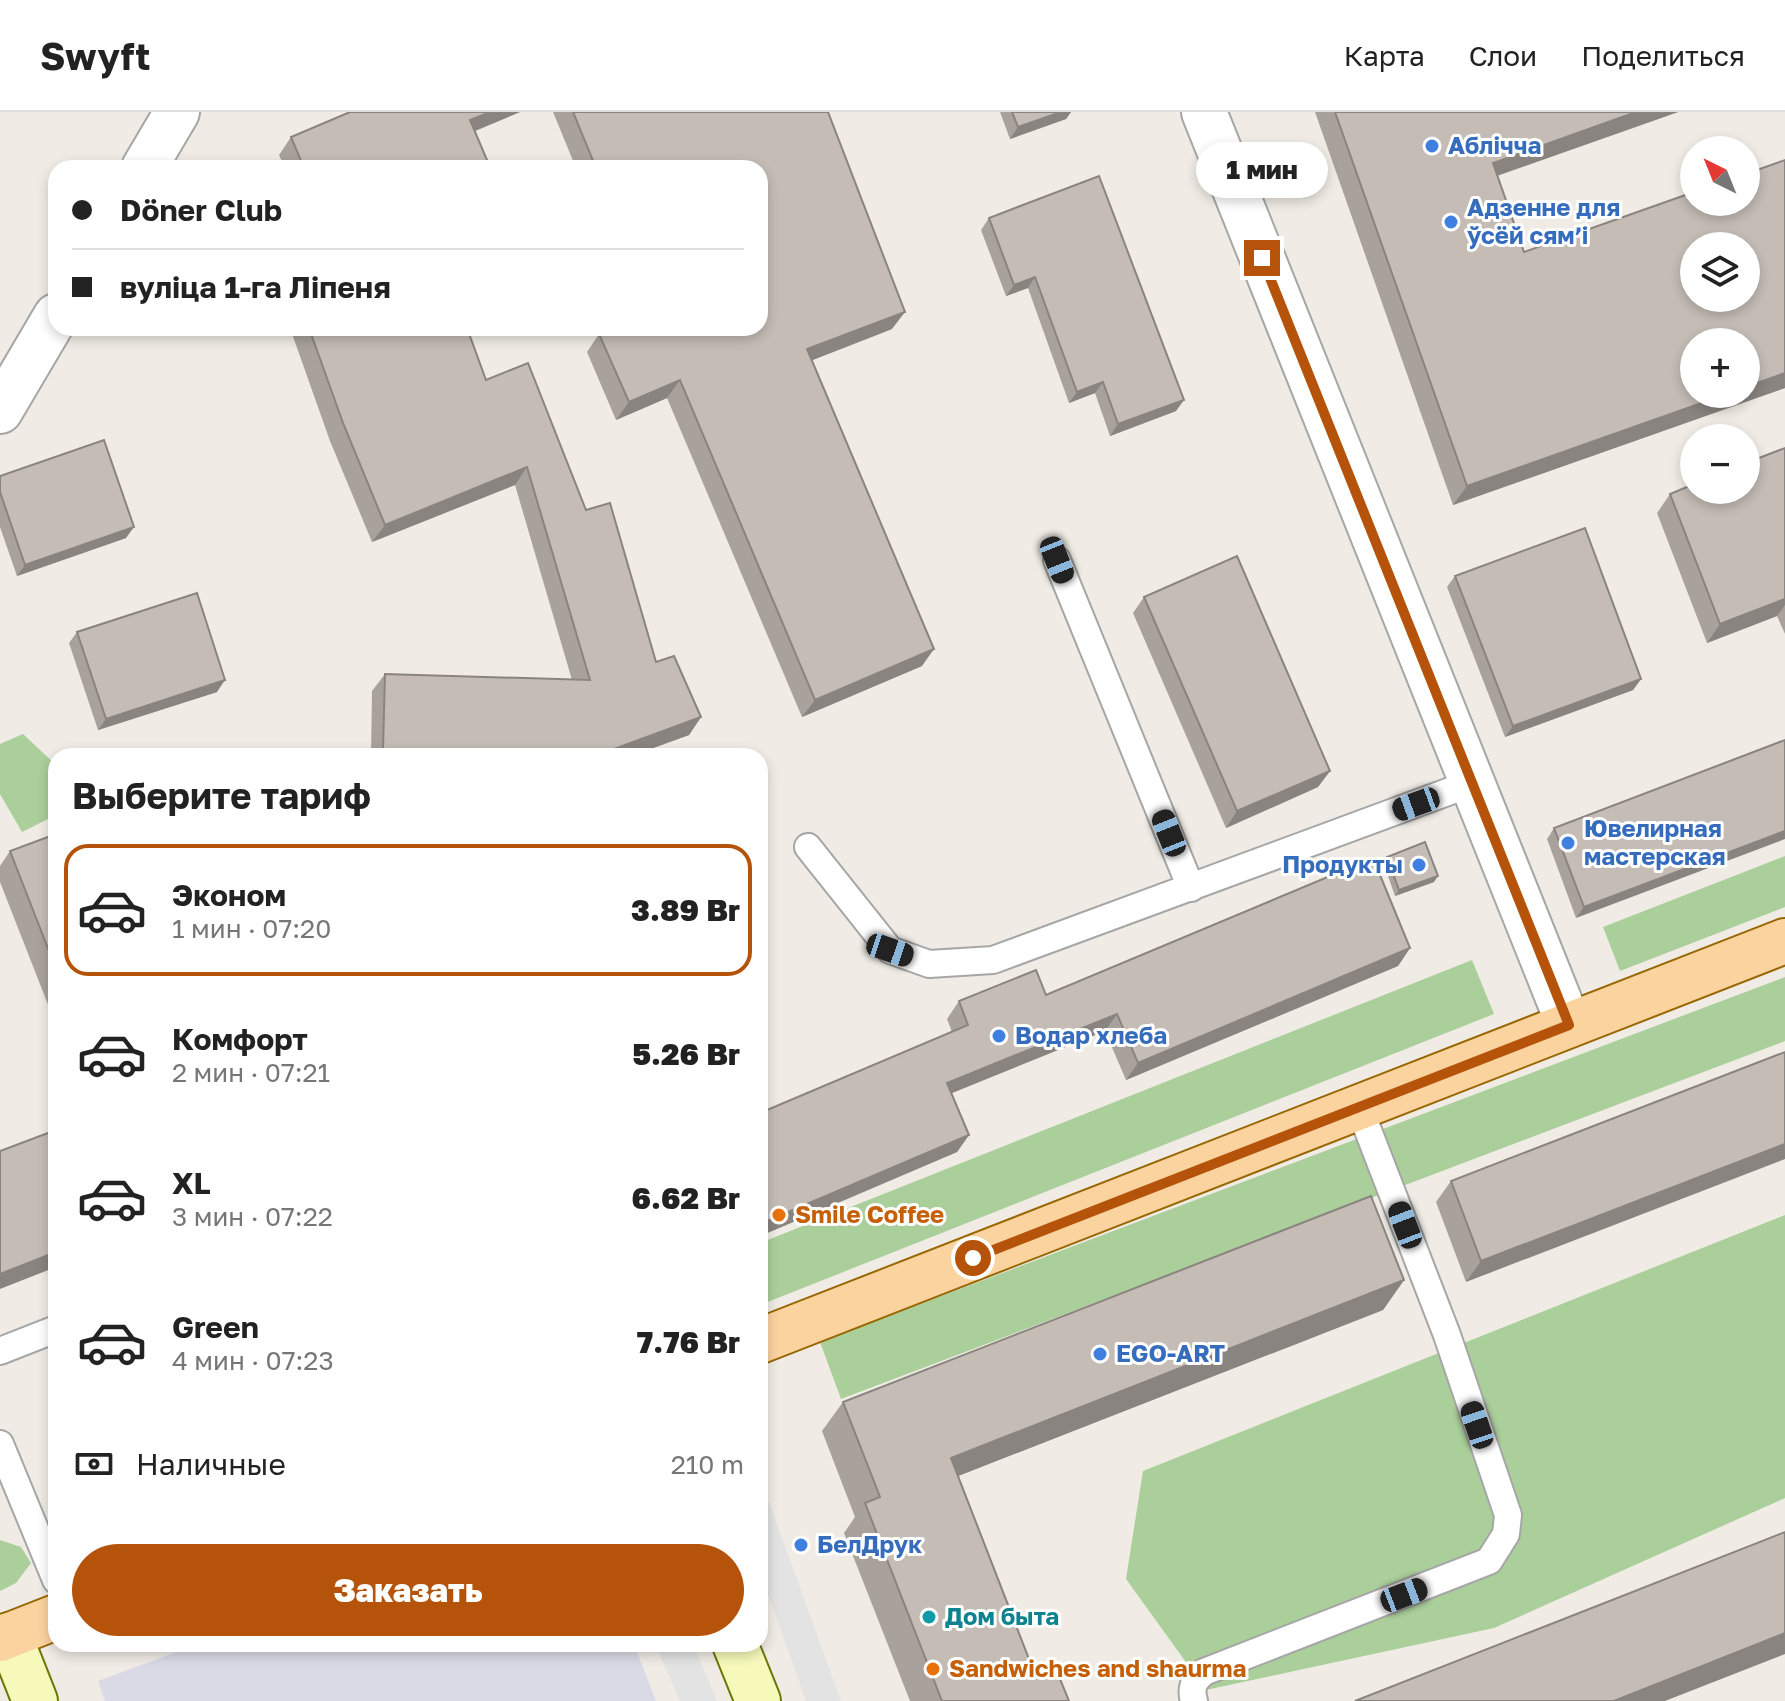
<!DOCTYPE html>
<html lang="ru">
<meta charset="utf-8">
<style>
body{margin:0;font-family:"Golos Text",sans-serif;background:#f2f2f2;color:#222;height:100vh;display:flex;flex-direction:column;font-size:30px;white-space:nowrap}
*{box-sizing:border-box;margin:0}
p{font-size:26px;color:#767676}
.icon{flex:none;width:44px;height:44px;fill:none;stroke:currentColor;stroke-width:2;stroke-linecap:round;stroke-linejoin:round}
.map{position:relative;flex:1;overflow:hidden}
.details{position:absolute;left:48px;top:636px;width:720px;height:904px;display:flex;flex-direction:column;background:#fff;border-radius:24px;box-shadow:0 4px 12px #0003}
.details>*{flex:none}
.guide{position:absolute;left:48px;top:48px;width:720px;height:176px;border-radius:24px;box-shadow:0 4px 12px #0003;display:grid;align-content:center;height:176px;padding:0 24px;background:#fff}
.needle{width:52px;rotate:317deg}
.buttons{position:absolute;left:1680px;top:24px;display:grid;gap:16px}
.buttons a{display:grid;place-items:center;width:80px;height:80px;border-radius:50%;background:#fff;box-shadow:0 4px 12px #0003;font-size:40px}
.end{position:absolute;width:36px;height:36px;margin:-18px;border:10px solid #b45309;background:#fff;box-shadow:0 0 0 4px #fff}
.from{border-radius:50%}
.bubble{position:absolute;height:56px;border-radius:28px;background:#fff;box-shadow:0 4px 12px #0003;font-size:26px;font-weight:800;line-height:56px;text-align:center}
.car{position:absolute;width:24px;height:48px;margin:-24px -12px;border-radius:10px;box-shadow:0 0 6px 2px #0007;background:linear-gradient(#222 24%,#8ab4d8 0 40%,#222 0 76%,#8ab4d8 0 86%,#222 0)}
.guide b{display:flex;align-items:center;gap:28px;height:76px;font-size:30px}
.guide b+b{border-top:2px solid #e0e0e0}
.guide i{width:20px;height:20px;background:#222}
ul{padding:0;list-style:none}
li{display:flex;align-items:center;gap:24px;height:132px;margin:0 16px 12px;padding:0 8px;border:4px solid transparent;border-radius:24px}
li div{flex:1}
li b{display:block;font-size:30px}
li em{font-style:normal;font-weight:800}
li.on{border-color:#b45309}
li>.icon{width:72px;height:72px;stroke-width:1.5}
h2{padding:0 24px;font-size:36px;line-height:96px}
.pay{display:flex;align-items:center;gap:20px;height:88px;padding:0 24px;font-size:30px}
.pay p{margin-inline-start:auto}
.primary-button{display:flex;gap:16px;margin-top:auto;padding:16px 24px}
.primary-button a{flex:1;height:92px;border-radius:48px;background:#b45309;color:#fff;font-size:32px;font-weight:800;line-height:92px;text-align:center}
header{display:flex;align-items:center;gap:48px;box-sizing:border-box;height:112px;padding:0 40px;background:#fff;border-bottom:2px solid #e0e0e0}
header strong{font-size:38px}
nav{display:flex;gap:44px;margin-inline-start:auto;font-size:28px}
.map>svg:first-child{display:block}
.forest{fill:#aacf9a}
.parking{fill:#e3e3e3}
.plaza{fill:#dadae6}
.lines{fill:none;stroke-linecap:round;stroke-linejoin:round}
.service-casing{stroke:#a6a6a6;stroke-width:30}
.minor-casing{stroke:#a6a6a6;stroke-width:48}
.secondary-casing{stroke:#6a7705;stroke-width:48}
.primary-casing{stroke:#996701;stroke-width:48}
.service{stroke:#fff;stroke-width:26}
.minor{stroke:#fff;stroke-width:44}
.secondary{stroke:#f6f9ba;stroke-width:44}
.primary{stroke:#fbd39f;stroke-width:44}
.wall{fill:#a9a29c}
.shaded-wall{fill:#89847f}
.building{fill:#c4bcb5;stroke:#89847f;stroke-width:2;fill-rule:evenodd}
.route{stroke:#b45309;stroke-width:10}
.shop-dot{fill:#3f7fe0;stroke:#fff;stroke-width:3}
.food-dot{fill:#e8710a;stroke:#fff;stroke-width:3}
.culture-dot{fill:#0f9aa8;stroke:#fff;stroke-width:3}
.labels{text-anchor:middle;stroke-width:6;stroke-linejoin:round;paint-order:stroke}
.shop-label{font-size:24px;font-weight:bold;fill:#366cbe;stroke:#fff;text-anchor:start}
.food-label{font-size:24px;font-weight:bold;fill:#c56008;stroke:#fff;text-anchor:start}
.culture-label{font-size:24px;font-weight:bold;fill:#0d838f;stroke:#fff;text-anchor:start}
</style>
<header>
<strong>Swyft</strong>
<nav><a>Карта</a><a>Слои</a><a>Поделиться</a></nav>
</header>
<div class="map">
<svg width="1785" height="1589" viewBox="0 0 1785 1589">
<rect width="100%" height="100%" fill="#f0ece5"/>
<g class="forest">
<polygon points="23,622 56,653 56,703 22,720 0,682 0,632"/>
<polygon points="1785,744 1785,795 1620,859 1603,815"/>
<polygon points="1472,848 1494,902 760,1193 760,1131"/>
<polygon points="1785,865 1785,929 841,1287 820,1230"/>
<polygon points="1785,1103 1785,1386 1494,1516 1206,1578 1126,1467 1143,1359"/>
<polygon points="0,1428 21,1435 31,1451 16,1471 0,1479"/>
</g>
<g class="parking">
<polygon points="760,1365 841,1589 806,1589 760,1460"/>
<polygon points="655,1532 693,1532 717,1589 680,1589"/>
</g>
<polygon class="plaza" points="198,1532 634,1532 656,1589 105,1589 98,1569"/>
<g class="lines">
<g class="service-casing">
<g id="service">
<polyline points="1057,448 1191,776"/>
<polyline points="808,735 890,838 929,852 993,848 1472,671"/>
<polyline points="0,1239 56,1217"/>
<polyline points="0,1332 56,1468"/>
<path d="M1194,1589c-4,-13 0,-21 10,-29l285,-111 17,-27 2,-19 -61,-180 -88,-228"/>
</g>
</g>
<g class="minor-casing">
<g id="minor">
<polyline points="1204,0 1569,913"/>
<polyline points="144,56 177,0"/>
<polyline points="0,299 56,204"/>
</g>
</g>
<g class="secondary-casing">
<g id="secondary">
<polyline points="9,1523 35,1589"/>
<polyline points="735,1532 758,1589"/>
</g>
</g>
<g class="primary-casing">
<g id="primary">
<polyline points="760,1229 1785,829"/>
<polyline points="0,1527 56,1505"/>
</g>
</g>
<use href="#service" class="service"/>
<use href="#minor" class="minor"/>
<use href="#secondary" class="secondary"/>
<use href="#primary" class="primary"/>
</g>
<g class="wall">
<polygon points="350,0 520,0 475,19 490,56 285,56 279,43 291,25"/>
<polygon points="553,0 828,0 892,217 812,248 922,554 802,605 667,286 616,308 587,240 599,222 760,216 760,56 576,56"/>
<polygon points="1000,0 1071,0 1066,7 1010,27"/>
<polygon points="1315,0 1678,0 1497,64 1524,140 1785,48 1785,276 1453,393"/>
<polygon points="989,106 1176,299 1110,324 1095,281 1069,291 1028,176 1006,184 981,118"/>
<polygon points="290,216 467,216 486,268 586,398 656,550 701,605 689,623 631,644 371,644 372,579 385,562 572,568 515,373 372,430 330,329"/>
<polygon points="1785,336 1785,522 1777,504 1707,531 1657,401 1670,382"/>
<polygon points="0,364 126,426 17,464 0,415"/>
<polygon points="1455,464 1641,567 1633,578 1505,625 1447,475"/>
<polygon points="1144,485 1330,659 1318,675 1226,716 1133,501"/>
<polygon points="77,520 217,580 98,618 69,531"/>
<polygon points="1785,628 1576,806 1547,727 1554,716"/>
<polygon points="56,722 56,913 0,770 0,754 10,739"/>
<polygon points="1387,745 1434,770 1395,784 1383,750"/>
<polygon points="1410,836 1398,854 1126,968 1105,919 951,981 969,1023 957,1040 760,1124 760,1001 952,920 947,907 959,889 1046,883"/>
<polygon points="1785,940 1466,1170 1436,1090 1451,1069"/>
<polygon points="1404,1168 1383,1198 958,1364 1036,1565 1069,1589 910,1589 844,1421 855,1405 822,1319 843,1290"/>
</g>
<g class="shaded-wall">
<polygon points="490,0 520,0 458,26 470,8"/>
<polygon points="1061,0 1071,0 1066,7 1010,27 1018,15"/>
<polygon points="1636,0 1678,0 1479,70 1493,51"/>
<polygon points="1035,165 1028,176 1006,184 1014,173"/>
<polygon points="905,200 892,217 795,255 807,237"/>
<polygon points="1785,261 1785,276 1453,393 1467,374 1727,282 1746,282 1746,275"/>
<polygon points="680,268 667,286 616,308 629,290"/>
<polygon points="1103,270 1095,281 1069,291 1077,280"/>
<polygon points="1184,288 1176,299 1110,324 1118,312"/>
<polygon points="527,355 515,373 372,430 385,413"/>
<polygon points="134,415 126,426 17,464 25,453"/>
<polygon points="1785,487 1785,493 1777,504 1707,531 1720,512"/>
<polygon points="934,537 922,554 802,605 815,588"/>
<polygon points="1641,567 1633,578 1505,625 1513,614"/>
<polygon points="225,568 217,580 98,618 106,607"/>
<polygon points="701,605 689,623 631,644 379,644 383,637"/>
<polygon points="1330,659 1318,675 1226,716 1237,699"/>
<polygon points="1785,719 1785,727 1576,806 1584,795"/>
<polygon points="1438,764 1434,770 1395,784 1399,778"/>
<polygon points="1410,836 1398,854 1126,968 1138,951"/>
<polygon points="1117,902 1105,919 935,988 947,971"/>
<polygon points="969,1023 957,1040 760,1124 760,1112"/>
<polygon points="1785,1032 1785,1047 1466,1170 1481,1149"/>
<polygon points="56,1140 56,1155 0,1177 0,1162"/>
<polygon points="1404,1168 1383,1198 930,1375 951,1346"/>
<polygon points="1785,1521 1785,1542 1665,1589 1614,1589"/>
</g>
<g class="building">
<polygon points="350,0 490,0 470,8 490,55 304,56 291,25"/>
<polygon points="573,0 828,0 905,200 807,237 934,537 815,588 680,268 629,290 599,222 614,216 760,216 760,56 596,56"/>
<polygon points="1012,0 1061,0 1018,15"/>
<path d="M1335,0h301l-143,51 31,89 170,-60v10h52v-28l39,-14v213l-39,14v-45h-52v52h33l-260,92zM1694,134h52v52h-52z"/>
<polygon points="1099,64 1184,288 1118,312 1103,270 1077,280 1035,165 1014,173 989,106"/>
<polygon points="309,216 467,216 486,268 528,251 586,398 610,391 656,550 674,544 701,605 598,643 383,637 385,562 590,568 527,355 385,413 343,311"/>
<polygon points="104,328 134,415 25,453 0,380 0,364"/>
<polygon points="1785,336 1785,487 1720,512 1670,382 1694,372 1694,378 1746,378 1746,351"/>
<polygon points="1585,416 1641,567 1513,614 1455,464"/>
<polygon points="1237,444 1330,659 1237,699 1144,485"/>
<polygon points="197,481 225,568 106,607 77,520"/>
<polygon points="1785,628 1785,719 1584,795 1554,716"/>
<polygon points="56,722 56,857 10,739"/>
<polygon points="1425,730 1438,764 1399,778 1387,745"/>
<polygon points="1373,746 1410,836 1138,951 1117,902 947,971 969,1023 760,1112 760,1001 968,913 959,889 1036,858 1046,883"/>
<polygon points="1785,940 1785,1032 1481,1149 1451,1069"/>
<polygon points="56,1018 56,1140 0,1162 0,1039"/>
<polygon points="1371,1084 1404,1168 951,1346 1036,1565 1056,1557 1069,1589 942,1589 865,1391 880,1385 843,1290"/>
<polygon points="1785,1420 1785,1521 1614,1589 1355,1589"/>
</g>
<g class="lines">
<polyline class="route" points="973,1146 1569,913 1262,146"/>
</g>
<g class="shop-dot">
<circle cx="1432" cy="34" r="8"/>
<circle cx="1451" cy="110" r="8"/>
<circle cx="1568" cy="731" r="8"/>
<circle cx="1419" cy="753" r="8"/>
<circle cx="999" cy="924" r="8"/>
<circle cx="1100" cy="1242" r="8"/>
<circle cx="801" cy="1433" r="8"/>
</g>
<g class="food-dot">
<circle cx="779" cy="1103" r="8"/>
<circle cx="933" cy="1557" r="8"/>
</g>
<circle class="culture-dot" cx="929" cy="1505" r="8"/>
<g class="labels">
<g class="shop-label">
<text x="1448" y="42">Аблічча</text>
<text x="1467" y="104">Адзенне для<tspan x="1467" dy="28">ўсёй сямʼі</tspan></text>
<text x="1584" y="725">Ювелирная<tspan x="1584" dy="28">мастерская</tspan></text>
<text x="1403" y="761" text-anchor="end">Продукты</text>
<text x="1015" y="932">Водар хлеба</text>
<text x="1116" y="1250">EGO-ART</text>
<text x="817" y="1441">БелДрук</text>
</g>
<g class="food-label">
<text x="795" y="1111">Smile Coffee</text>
<text x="949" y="1565">Sandwiches and shaurma</text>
</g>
<g class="culture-label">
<text x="945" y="1513">Дом быта</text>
</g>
</g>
</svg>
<div class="buttons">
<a><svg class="needle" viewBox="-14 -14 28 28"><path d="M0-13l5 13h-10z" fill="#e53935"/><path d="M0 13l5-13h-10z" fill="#767676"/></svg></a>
<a><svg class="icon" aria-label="layers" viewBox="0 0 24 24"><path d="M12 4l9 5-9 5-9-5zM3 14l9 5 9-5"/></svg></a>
<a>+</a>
<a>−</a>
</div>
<i class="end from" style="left:973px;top:1146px"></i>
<i class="end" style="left:1262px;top:146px"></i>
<div class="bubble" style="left:1196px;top:30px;width:132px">1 мин</div>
<i class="car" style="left:1057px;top:448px;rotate:158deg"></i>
<i class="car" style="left:1416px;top:692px;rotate:250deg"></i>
<i class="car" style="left:1169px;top:721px;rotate:338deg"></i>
<i class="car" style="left:890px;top:838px;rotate:109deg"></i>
<i class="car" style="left:1405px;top:1113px;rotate:339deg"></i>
<i class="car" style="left:1477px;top:1313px;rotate:341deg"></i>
<i class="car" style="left:1404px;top:1483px;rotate:69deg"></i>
<div class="guide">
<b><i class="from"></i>Döner Club</b>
<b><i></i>вуліца 1-га Ліпеня</b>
</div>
<section class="details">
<h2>Выберите тариф</h2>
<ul>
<li class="on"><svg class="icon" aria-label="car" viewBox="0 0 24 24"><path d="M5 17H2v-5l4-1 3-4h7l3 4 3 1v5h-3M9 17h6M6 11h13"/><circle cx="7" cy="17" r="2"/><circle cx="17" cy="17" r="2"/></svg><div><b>Эконом</b><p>1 мин · 07:20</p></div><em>3.89 Br</em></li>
<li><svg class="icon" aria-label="car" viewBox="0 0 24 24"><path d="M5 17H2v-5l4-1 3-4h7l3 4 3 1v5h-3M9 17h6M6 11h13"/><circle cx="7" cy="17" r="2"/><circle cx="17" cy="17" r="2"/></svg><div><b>Комфорт</b><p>2 мин · 07:21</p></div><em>5.26 Br</em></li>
<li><svg class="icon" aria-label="car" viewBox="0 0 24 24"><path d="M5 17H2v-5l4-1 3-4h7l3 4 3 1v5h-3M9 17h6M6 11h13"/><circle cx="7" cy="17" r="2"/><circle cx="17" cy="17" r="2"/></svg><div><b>XL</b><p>3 мин · 07:22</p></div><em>6.62 Br</em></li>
<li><svg class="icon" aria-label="car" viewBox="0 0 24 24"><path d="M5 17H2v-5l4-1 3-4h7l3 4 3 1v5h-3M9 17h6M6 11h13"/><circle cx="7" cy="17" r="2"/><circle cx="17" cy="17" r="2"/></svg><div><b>Green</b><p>4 мин · 07:23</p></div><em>7.76 Br</em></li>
</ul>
<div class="pay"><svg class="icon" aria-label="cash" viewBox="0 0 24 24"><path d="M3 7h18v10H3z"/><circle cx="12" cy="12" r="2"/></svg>Наличные<p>210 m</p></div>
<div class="primary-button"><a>Заказать</a></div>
</section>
</div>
